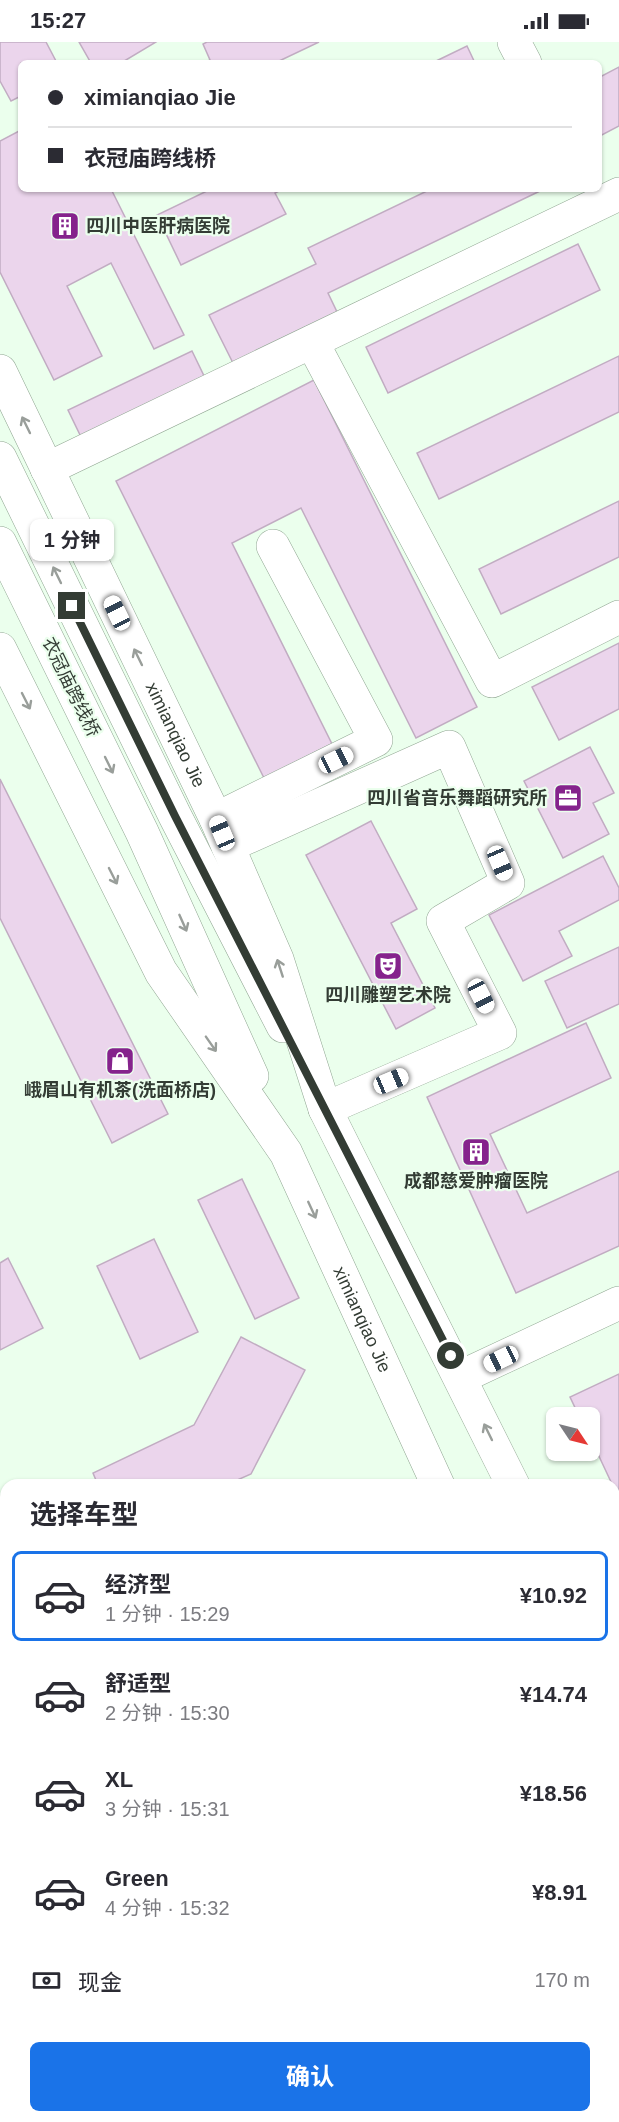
<!DOCTYPE html>
<html lang="zh">
<meta charset="utf-8">
<style>
body{margin:0;font-family:Arial,"Noto Sans SC",sans-serif;background:#f7f7f7;color:#2b2b33;height:100vh;display:flex;flex-direction:column;font-size:22px;white-space:nowrap}
*{box-sizing:border-box;margin:0}
p{font-size:20px;color:#7c7c81}
.icon{flex:none;width:33px;height:33px;fill:none;stroke:currentColor;stroke-width:2;stroke-linecap:round;stroke-linejoin:round}
.map{position:relative;flex:1;overflow:hidden}
.side{position:absolute;left:0px;top:1437px;width:620px;height:644px;display:flex;flex-direction:column;background:#fff;border-radius:18px 18px 0 0;box-shadow:0 2px 4px #0004}
.side>*{flex:none}
.banner{position:absolute;left:18px;top:18px;width:584px;height:132px;border-radius:9px;box-shadow:0 2px 4px #0004;display:grid;align-content:center;height:132px;padding:0 30px;background:#fff}
.needle{width:39px;rotate:125deg}
.tools{position:absolute;left:546px;top:1365px;display:grid;gap:12px}
.tools a{display:grid;place-items:center;width:54px;height:54px;border-radius:9px;background:#fff;box-shadow:0 2px 4px #0004;font-size:30px}
.end{position:absolute;width:27px;height:27px;margin:-14px;border:8px solid #333c34;background:#fff;box-shadow:0 0 0 3px #fff}
.from{border-radius:50%}
.bubble{position:absolute;height:42px;border-radius:9px;background:#fff;box-shadow:0 2px 4px #0004;font-size:20px;font-weight:700;line-height:42px;text-align:center}
.car{position:absolute;width:18px;height:36px;margin:-18px -9px;border-radius:8px;box-shadow:0 0 4px 2px #0007;background:linear-gradient(#fff 24%,#345 0 40%,#fff 0 76%,#345 0 86%,#fff 0)}
.banner b{display:flex;align-items:center;gap:21px;height:57px;font-size:22px}
.banner b+b{border-top:2px solid #e1e1e2}
.banner i{width:15px;height:15px;background:#2b2b33}
ul{padding:0;list-style:none}
li{display:flex;align-items:center;gap:18px;height:90px;margin:0 12px 9px;padding:0 18px;border:3px solid transparent;border-radius:9px}
li div{flex:1}
li b{display:block;font-size:22px}
li em{font-style:normal;font-weight:700}
li.active{border-color:#1a73e8}
li>.icon{width:54px;height:54px;stroke-width:1.5}
h2{padding:0 30px;font-size:27px;line-height:72px}
.pay{display:flex;align-items:center;gap:15px;height:66px;padding:0 30px;font-size:22px}
.pay p{margin-inline-start:auto}
.primary-button{display:flex;gap:12px;margin-top:auto;padding:12px 30px}
.primary-button a{flex:1;height:69px;border-radius:9px;background:#1a73e8;color:#fff;font-size:24px;font-weight:700;line-height:69px;text-align:center}
.status{display:flex;justify-content:space-between;align-items:center;height:42px;padding:0 30px;background:#fff;direction:ltr}
.status svg{height:16px;fill:currentColor}
.map>svg:first-child{display:block}
.building{fill:#ebd5ec;stroke:#c1acc2;stroke-width:1.5}
.lines{fill:none;stroke-linecap:round;stroke-linejoin:round}
.minor-casing{stroke:#90a692;stroke-width:34}
.major-casing{stroke:#90a692;stroke-width:34}
.minor{stroke:#fff;stroke-width:33}
.major{stroke:#fff;stroke-width:33}
.oneway{stroke:#999e9a}
.route{stroke:#333c34;stroke-width:8}
.labels{text-anchor:middle;stroke-width:4.5;stroke-linejoin:round;paint-order:stroke}
.poi-label{font-size:18px;font-weight:bold;fill:#333c34;stroke:#ebffed}
.street-label{font-size:18px;fill:#333c34;stroke:#ebffed}
</style>
<div class="status"><b>15:27</b><svg viewBox="0 0 49 12"><path d="M0 12V9h3v3zM5 12V6h3v6zM10 12V3h3v9zM15 12V0h3v12zM26 1h20v11H26zM47 4h2v5h-2z"/></svg></div>
<div class="map">
<svg width="619" height="2080" viewBox="0 0 619 2080">
<rect width="100%" height="100%" fill="#ebffed"/>
<g class="building">
<polygon points="0,0 46,0 57,21 21,21 21,54 11,59 0,39"/>
<polygon points="79,0 156,0 121,21 91,21"/>
<polygon points="207,0 319,0 275,21 204,21 210,18 203,2"/>
<polygon points="467,4 475,21 432,21"/>
<polygon points="619,25 619,84 598,95 598,36"/>
<polygon points="21,88 21,147 111,147 184,293 154,307 111,221 67,244 102,314 54,338 0,230 0,99"/>
<polygon points="211,147 283,147 275,151 286,172 181,223 157,173"/>
<polygon points="431,147 540,149 328,251 338,272 234,323 209,273 316,222 308,206"/>
<polygon points="578,202 600,248 388,351 366,305"/>
<polygon points="192,309 206,338 82,397 68,368"/>
<polygon points="619,314 619,370 439,457 417,411"/>
<polygon points="314,338 477,665 416,696 301,466 232,501 332,702 264,736 116,439"/>
<polygon points="619,459 619,515 501,572 479,527"/>
<polygon points="619,601 619,667 559,698 532,645"/>
<polygon points="590,705 614,751 593,761 609,792 563,816 524,739"/>
<polygon points="0,737 168,1072 112,1101 0,876"/>
<polygon points="371,779 417,867 391,881 435,966 396,987 306,813"/>
<polygon points="603,814 619,846 619,858 559,889 572,914 523,939 489,873"/>
<polygon points="619,905 619,962 567,986 545,939"/>
<polygon points="586,981 611,1036 490,1092 527,1171 619,1129 619,1204 516,1251 427,1055"/>
<polygon points="242,1137 299,1256 255,1277 198,1158"/>
<polygon points="154,1197 198,1290 140,1317 97,1224"/>
<polygon points="8,1216 43,1286 0,1308 0,1221"/>
<polygon points="241,1295 305,1328 251,1432 226,1443 98,1443 93,1431 194,1383"/>
<polygon points="619,1332 619,1457 590,1395 590,1376 580,1376 570,1355"/>
<polygon points="6,1521 6,1547 0,1550 0,1523"/>
<polygon points="6,1710 6,1840 0,1843 0,1713"/>
<polygon points="6,1956 6,2051 0,2038 0,1959"/>
<polygon points="110,2074 193,2074 196,2080 99,2080"/>
<polygon points="247,2074 364,2074 353,2080 249,2080"/>
</g>
<g class="lines">
<g class="minor-casing">
<g id="minor">
<polyline points="514,0 525,21"/>
<polyline points="312,300 492,639 619,575"/>
<polyline points="47,427 619,152"/>
<polyline points="216,777 376,698 273,504"/>
<polyline points="228,804 449,705 508,841 443,879 500,991 325,1067"/>
<polyline points="461,1335 619,1261"/>
<polyline points="0,1649 6,1647"/>
</g>
</g>
<g class="major-casing">
<g id="major">
<path id="s1" d="M0,329l216,448 61,140 48,150 188,376"/>
<polyline points="0,416 175,774 283,984"/>
<polyline points="0,501 142,790 252,1034"/>
<path id="s2" d="M0,607l161,323 125,181 152,332"/>
<polyline points="614,1650 619,1662"/>
<polyline points="614,1793 619,1804"/>
</g>
</g>
<use href="#minor" class="minor"/>
<use href="#major" class="major"/>
</g>
<defs><path id="oneway-shaft" d="M-6 0H5M1.5-3L5.5 0L1.5 3" fill="none" stroke-width="1.6" stroke-linecap="round" stroke-linejoin="round" transform="scale(1.5)"/></defs>
<g class="oneway">
<use href="#oneway-shaft" transform="translate(26 383) rotate(-116)"/>
<use href="#oneway-shaft" transform="translate(57 533) rotate(-116)"/>
<use href="#oneway-shaft" transform="translate(138 615) rotate(-116)"/>
<use href="#oneway-shaft" transform="translate(26 659) rotate(63)"/>
<use href="#oneway-shaft" transform="translate(109 723) rotate(64)"/>
<use href="#oneway-shaft" transform="translate(113 834) rotate(63)"/>
<use href="#oneway-shaft" transform="translate(183 881) rotate(66)"/>
<use href="#oneway-shaft" transform="translate(280 926) rotate(-108)"/>
<use href="#oneway-shaft" transform="translate(211 1002) rotate(55)"/>
<use href="#oneway-shaft" transform="translate(312 1168) rotate(65)"/>
<use href="#oneway-shaft" transform="translate(488 1390) rotate(-116)"/>
</g>
<g class="lines">
<polyline class="route" points="72,564 175,774 451,1314"/>
</g>
<defs>
<g id="building-square" transform="scale(1.5)"><rect x="-9" y="-9" width="18" height="18" rx="4" fill="#85238c" stroke="#ebffed"/><path d="M-4-6H4V6H1V3H-1V6H-4ZM-2.5-4.3h1.7v1.8h-1.7ZM.8-4.3h1.7v1.8H.8ZM-2.5-1h1.7V.8h-1.7ZM.8-1h1.7V.8H.8Z" fill="#fff"/></g>
<g id="office-square" transform="scale(1.5)"><rect x="-9" y="-9" width="18" height="18" rx="4" fill="#85238c" stroke="#ebffed"/><path d="M-6-3h4V-5.5h4V-3h4V5H-6ZM-1-4.5V-3h2v-1.5ZM-6 0V1H6V0Z" fill="#fff"/></g>
<g id="theatre-square" transform="scale(1.5)"><rect x="-9" y="-9" width="18" height="18" rx="4" fill="#85238c" stroke="#ebffed"/><path d="M-5-5.5Q0-4 5-5.5V0Q5 5 0 6Q-5 5-5 0ZM-3.3-2.5H-1v1.5H-3.3ZM1-2.5H3.3v1.5H1ZM-2.8 1Q0 5.5 2.8 1Z" fill="#fff"/></g>
<g id="shop-square" transform="scale(1.5)"><rect x="-9" y="-9" width="18" height="18" rx="4" fill="#85238c" stroke="#ebffed"/><path d="M-5-2.5h2.3a2.7 3.5 0 0 1 5.4 0H5L5.5 6h-11ZM-1.5-2.5h3a1.5 2.3 0 0 0-3 0Z" fill="#fff"/></g>
</defs>
<g fill-rule="evenodd">
<use href="#building-square" x="65" y="184"/>
<use href="#office-square" x="568" y="756"/>
<use href="#theatre-square" x="388" y="924"/>
<use href="#shop-square" x="120" y="1019"/>
<use href="#building-square" x="476" y="1110"/>
</g>
<g class="labels">
<g class="poi-label">
<text x="86" y="190" text-anchor="start">四川中医肝病医院</text>
<text x="547" y="762" text-anchor="end">四川省音乐舞蹈研究所</text>
<text x="388" y="959">四川雕塑艺术院</text>
<text x="120" y="1054">峨眉山有机茶(洗面桥店)</text>
<text x="476" y="1145">成都慈爱肿瘤医院</text>
</g>
<g class="street-label">
<text transform="translate(71 645) rotate(64)" y="6">衣冠庙跨线桥</text>
<text dy="6" stroke="none"><textPath href="#s1" startOffset="404">ximianqiao Jie</textPath></text>
<text dy="6" stroke="none"><textPath href="#s2" startOffset="764">ximianqiao Jie</textPath></text>
</g>
</g>
</svg>
<div class="tools">
<a><svg class="needle" viewBox="-14 -14 28 28"><path d="M0-13l5 13h-10z" fill="#e53935"/><path d="M0 13l5-13h-10z" fill="#7c7c81"/></svg></a>
</div>
<i class="end from" style="left:451px;top:1314px"></i>
<i class="end" style="left:72px;top:564px"></i>
<div class="bubble" style="left:30px;top:477px;width:84px">1 分钟</div>
<i class="car" style="left:117px;top:571px;rotate:334deg"></i>
<i class="car" style="left:336px;top:718px;rotate:64deg"></i>
<i class="car" style="left:222px;top:791px;rotate:337deg"></i>
<i class="car" style="left:500px;top:821px;rotate:157deg"></i>
<i class="car" style="left:481px;top:954px;rotate:153deg"></i>
<i class="car" style="left:391px;top:1039px;rotate:67deg"></i>
<i class="car" style="left:501px;top:1317px;rotate:245deg"></i>
<div class="banner">
<b><i class="from"></i>ximianqiao Jie</b>
<b><i></i>衣冠庙跨线桥</b>
</div>
<section class="side">
<h2>选择车型</h2>
<ul>
<li class="active"><svg class="icon" aria-label="car" viewBox="0 0 24 24"><path d="M5 17H2v-5l4-1 3-4h7l3 4 3 1v5h-3M9 17h6M6 11h13"/><circle cx="7" cy="17" r="2"/><circle cx="17" cy="17" r="2"/></svg><div><b>经济型</b><p>1 分钟 · 15:29</p></div><em>¥10.92</em></li>
<li><svg class="icon" aria-label="car" viewBox="0 0 24 24"><path d="M5 17H2v-5l4-1 3-4h7l3 4 3 1v5h-3M9 17h6M6 11h13"/><circle cx="7" cy="17" r="2"/><circle cx="17" cy="17" r="2"/></svg><div><b>舒适型</b><p>2 分钟 · 15:30</p></div><em>¥14.74</em></li>
<li><svg class="icon" aria-label="car" viewBox="0 0 24 24"><path d="M5 17H2v-5l4-1 3-4h7l3 4 3 1v5h-3M9 17h6M6 11h13"/><circle cx="7" cy="17" r="2"/><circle cx="17" cy="17" r="2"/></svg><div><b>XL</b><p>3 分钟 · 15:31</p></div><em>¥18.56</em></li>
<li><svg class="icon" aria-label="car" viewBox="0 0 24 24"><path d="M5 17H2v-5l4-1 3-4h7l3 4 3 1v5h-3M9 17h6M6 11h13"/><circle cx="7" cy="17" r="2"/><circle cx="17" cy="17" r="2"/></svg><div><b>Green</b><p>4 分钟 · 15:32</p></div><em>¥8.91</em></li>
</ul>
<div class="pay"><svg class="icon" aria-label="cash" viewBox="0 0 24 24"><path d="M3 7h18v10H3z"/><circle cx="12" cy="12" r="2"/></svg>现金<p>170 m</p></div>
<div class="primary-button"><a>确认</a></div>
</section>
</div>
